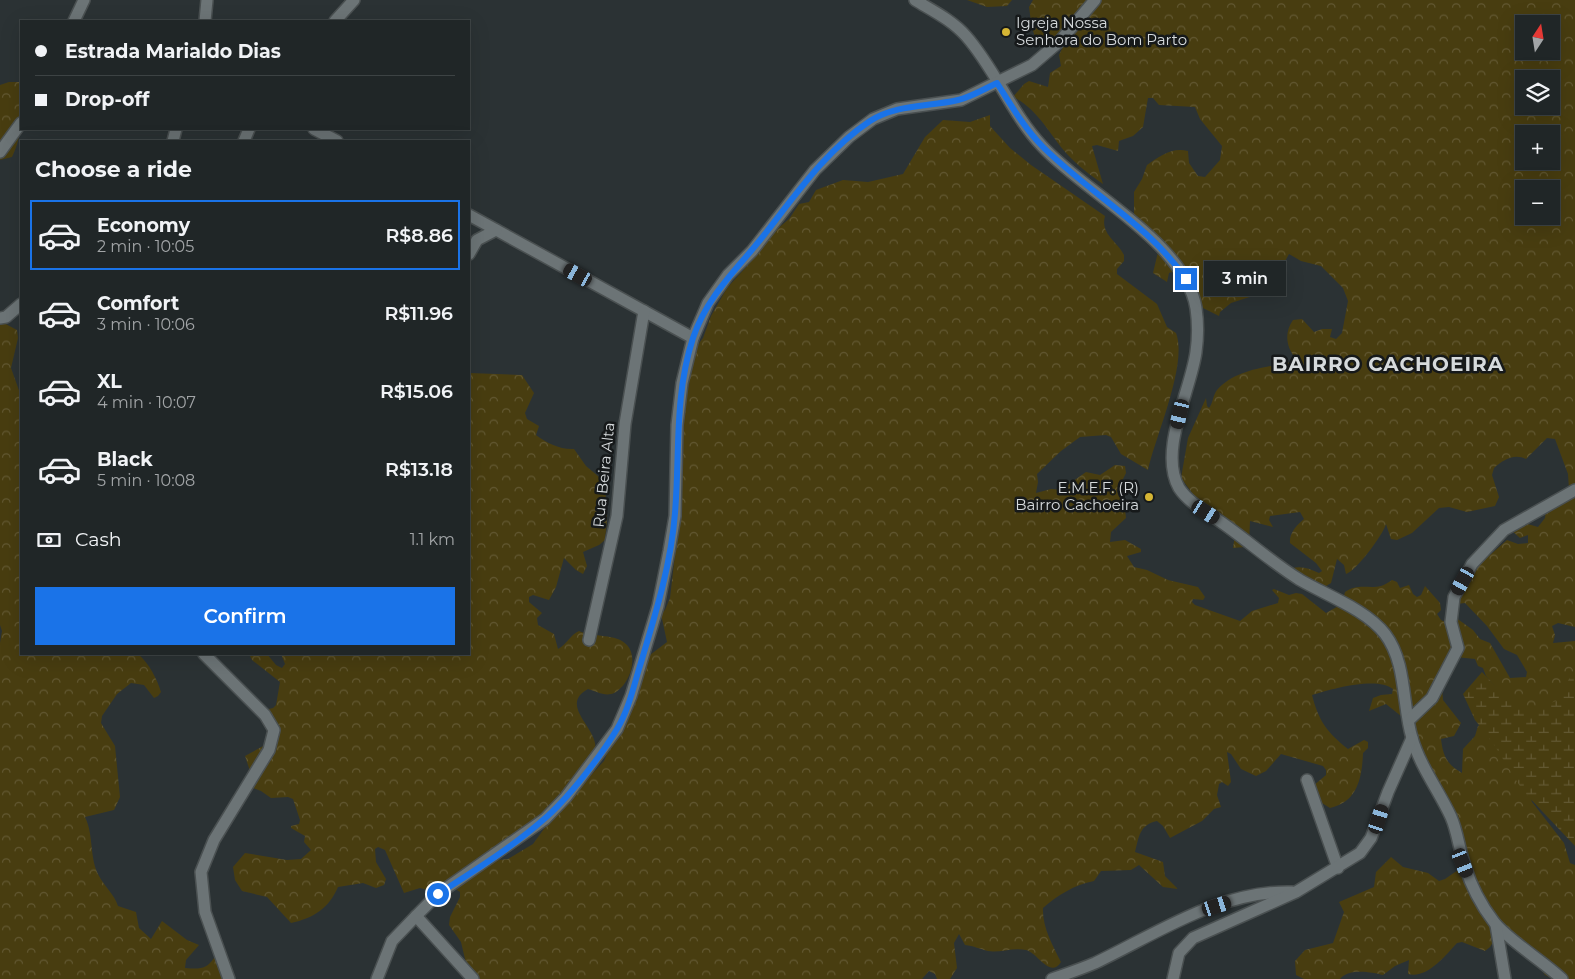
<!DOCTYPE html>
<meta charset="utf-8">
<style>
body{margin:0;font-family:Montserrat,sans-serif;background:#2d3233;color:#f1f3f6;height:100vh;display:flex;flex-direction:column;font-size:19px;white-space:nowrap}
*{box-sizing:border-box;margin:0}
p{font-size:16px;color:#a2a5a7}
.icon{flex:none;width:28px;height:28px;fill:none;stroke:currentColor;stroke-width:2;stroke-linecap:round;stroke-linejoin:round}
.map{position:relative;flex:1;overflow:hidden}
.drawer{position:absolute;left:20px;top:140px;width:450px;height:515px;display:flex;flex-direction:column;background:#202627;border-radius:0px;box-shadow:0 5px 20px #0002,0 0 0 1px #3d4344}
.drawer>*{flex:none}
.top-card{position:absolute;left:20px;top:20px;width:450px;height:110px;border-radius:0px;box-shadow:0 5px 20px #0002,0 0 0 1px #3d4344;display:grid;align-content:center;height:110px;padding:0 15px;background:#202627}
.needle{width:32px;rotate:12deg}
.buttons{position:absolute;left:1515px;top:15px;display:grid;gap:10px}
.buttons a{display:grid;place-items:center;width:45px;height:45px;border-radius:0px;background:#202627;box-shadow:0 5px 20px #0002,0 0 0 1px #3d4344;font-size:25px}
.end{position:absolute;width:22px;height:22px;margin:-11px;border:6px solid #1a73e8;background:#fff;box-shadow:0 0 0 2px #fff}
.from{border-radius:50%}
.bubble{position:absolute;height:35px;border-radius:0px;background:#202627;box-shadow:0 5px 20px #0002,0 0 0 1px #3d4344;font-size:16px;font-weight:600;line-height:35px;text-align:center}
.car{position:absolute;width:15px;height:30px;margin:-15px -8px;border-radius:6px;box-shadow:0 0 4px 1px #0007;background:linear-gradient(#222 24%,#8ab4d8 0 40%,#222 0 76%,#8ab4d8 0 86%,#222 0)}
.top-card b{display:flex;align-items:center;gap:18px;height:48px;font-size:19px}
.top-card b+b{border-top:1px solid #3d4344}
.top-card i{width:12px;height:12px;background:#f1f3f6}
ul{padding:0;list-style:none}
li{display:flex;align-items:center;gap:15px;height:70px;margin:0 10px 8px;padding:0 5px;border:2px solid transparent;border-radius:0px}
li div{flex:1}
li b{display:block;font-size:19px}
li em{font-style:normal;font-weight:600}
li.selected{border-color:#1a73e8}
li>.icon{width:45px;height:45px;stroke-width:1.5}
h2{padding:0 15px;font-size:22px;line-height:60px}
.pay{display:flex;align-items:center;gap:12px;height:55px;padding:0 15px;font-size:19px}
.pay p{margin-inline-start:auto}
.button{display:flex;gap:10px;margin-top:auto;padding:10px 15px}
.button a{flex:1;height:58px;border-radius:0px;background:#1a73e8;color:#fff;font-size:20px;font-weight:600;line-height:58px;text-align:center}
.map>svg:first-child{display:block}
.forest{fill:url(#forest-crowns);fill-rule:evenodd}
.wetland{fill:url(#wetland-marsh)}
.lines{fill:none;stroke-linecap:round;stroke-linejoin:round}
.minor-casing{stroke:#4a5051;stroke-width:14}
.minor{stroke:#6c7476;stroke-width:11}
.route{stroke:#1a73e8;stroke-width:6}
.poi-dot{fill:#d5b534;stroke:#16191a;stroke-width:2}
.labels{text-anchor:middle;stroke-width:5;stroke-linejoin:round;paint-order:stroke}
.poi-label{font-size:15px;fill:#d6dadc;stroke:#16191a;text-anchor:start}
.street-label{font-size:15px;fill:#d6dadc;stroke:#16191a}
.district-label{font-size:20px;font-weight:bold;letter-spacing:1px;fill:#d6dadc;stroke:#16191a}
</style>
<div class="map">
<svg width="1575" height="979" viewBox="0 0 1575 979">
<defs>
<pattern id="forest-crowns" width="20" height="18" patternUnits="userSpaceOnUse" patternTransform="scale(1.25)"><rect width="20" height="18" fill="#483d10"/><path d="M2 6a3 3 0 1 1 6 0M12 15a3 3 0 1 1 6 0" fill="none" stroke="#625832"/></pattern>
<pattern id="wetland-marsh" width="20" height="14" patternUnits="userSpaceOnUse" patternTransform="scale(1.25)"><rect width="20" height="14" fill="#483d10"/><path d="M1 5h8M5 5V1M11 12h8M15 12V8" fill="none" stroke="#625832"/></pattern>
</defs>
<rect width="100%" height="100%" fill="#2b3234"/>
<g class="forest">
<polygon points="967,0 1012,0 1007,6 987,7"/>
<path d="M1033,0h542v627l-17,-4 -6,3 3,9 -2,8 22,-2v55l-50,25 -39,-45 -3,-8 -5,-2 -3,-7 -19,-2 -15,18 2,25 18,23 -7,13 -13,3c2,16 5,25 21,34l1,-24 12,-13 3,-10 6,-2 41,56 7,22 32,41 6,20 5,2v114h-22l-8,-4 -14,-21 -34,-19 -7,12 -5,4 -23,-9 -5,1c-12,13 -30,36 -49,31l1,-14 -14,6 -12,9c-12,-3 -34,-7 -43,4h-36l-8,-4 -1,-14 10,-11 28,-7 11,-31 -5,-10 35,-15 2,-15 15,-15 12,10 25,6 11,8 6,-2 13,-9 3,-14 -9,-15 -5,-24 -41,-97 -20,-16 -17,7 4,-13 8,-3 11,-1 1,-5c-16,-13 -62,0 -81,6 7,27 15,37 36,54l16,-9 4,2v6l-5,5c-1,24 -5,49 -33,55l-13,-8 -4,-14 13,-11v-5l-3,-4 -42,-12 -15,17 -10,5 -15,-7 -10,-15 -4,-2 4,30 -3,4 -6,-4 -3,2 -2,11 4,12 -7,2 -12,12 -32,17 -7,-12 -6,-5c-18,4 -18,16 -22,31l28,10 2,14 13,13 -15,-2 -24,-22 -8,5 -30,1 -7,10c-20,4 -36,14 -51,27 -1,19 10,38 18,54 -11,17 -23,-9 -35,-12 -12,-3 -27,3 -38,1 -8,-2 -14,-5 -23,-6l-6,-11 -5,9 3,25 -7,11h-13l-2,-5 -6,-3 -7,8h-448l-9,-20 -4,-17 -12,-17 1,-8 10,-20v-5l-6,-4 -18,4 -16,-4 -16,5 -19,-43 -7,-3 -3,2 1,13 10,17 -2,6 -8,3 -13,-5 -25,4c-9,21 -24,31 -47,36l-24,-26 -25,-6 -7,-11 -2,-13 12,-14 42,7 14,-1 10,-9 -7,-8 1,-6 -14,-8v-2l8,-2 1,-4 -7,-21 -5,-2 -17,1 -10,-7 -13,-5 1,-18 -4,-12 20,-11 8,-9 -8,-26 8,-2 3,-3 4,-23 -28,-22 -3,-6h18l9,11 6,3 3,-4 -4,-10h188v-281l53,2 12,18 -9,20 2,6 12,7 -3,9c10,8 25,15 38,14l12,17 19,16 2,38 -2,20 -6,5 -16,7 4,14 -4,8 -7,-4 -12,-12 -8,29 -7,13 -16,-5 -4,2v5l13,11 -5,5 1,7 16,9 4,15c9,-5 12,-14 21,-18 15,7 37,2 48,14 13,14 0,45 -16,49 -7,2 -16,-3 -23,-5 -33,18 19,44 5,66 -10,16 -23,35 -37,49 -16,17 -45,36 -57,56l9,-1 25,-15 21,-29 50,-54 42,-103 21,-16 -6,-28 4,-4 5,-12 6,-52 -5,-115 2,3 21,-84 9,-12 8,-22 16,-28 21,-23 21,-29 20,-17 10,-15 10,-2 7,-12 27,-10 25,2 35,-8 22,-37 18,-17 27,2 20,-7v11l20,22 21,17 74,51c-5,18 12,25 19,39v6l-7,8v5l40,30 10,23 9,6c12,31 -21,104 -28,137l-27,-16 -10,-17 -5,-2 -26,2 -19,14 -24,23 1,8 -2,11 15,-4 15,1 3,-6 17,-12 14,3 15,-10 10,1 1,7 -9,18 8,18 1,9 -15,14 -1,10 15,-2 16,9v3l-14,4 7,11 13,3 21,10 30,7 7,10 -2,3 -10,-1 -1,3 3,3 45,16 12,-10 26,-8 1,-5 -7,-8 2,-1 15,6 7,-2 6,1 24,19 16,-9 3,-12c13,-9 23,-3 36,-6 3,-1 8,-4 11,-6l5,2 3,6 9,-3 4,9 4,3 4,-2 4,-9 15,17 1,7 -4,4 4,6 6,3 5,-8 21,15 7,9 10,4 20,35 16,-1 1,-5 -10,-17 -13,-6 -17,-23 -22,-23 -8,1 -1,-5 22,-43 12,-1 17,-15 11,4 10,-1v-8l-8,3 -9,-8 10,-8 17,5 7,-9 1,-11 23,-18 -1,-15 -13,-35 -8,-1 -21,21c-12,-6 -23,1 -32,9l-2,7 7,22 -4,9 -28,6 -18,-5 -10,1 -27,25 -15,7 -6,-1 -5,-15c-3,11 -30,47 -40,50l-2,-9 -7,-6 -6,24 -8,5 -28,-4 -10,-10 1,-4c12,-5 21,-3 33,3l3,-2 -6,-8 -26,-20c-1,-10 7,-18 14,-24l-4,-7 -30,4 -1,4 4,7 -23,-6 -1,22 -4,4 -12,1 2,-13 -39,-37 -15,-20 7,-40 18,-40 1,8 2,2c4,-5 4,-13 8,-18 18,-21 50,-23 76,-28l3,-3c-10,-12 -12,-26 -3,-39l9,-1 12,13 8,-3h10l-2,8 6,2 6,-6 6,-32 -5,-13 -22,-22 -20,-5 -12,-7 -6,11 -15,-2 -10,4 6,16 -2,10 -31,10 -11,9 -1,4 -26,-13 -13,-19 -5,-13 -6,2 -2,9 -14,-9 5,-21 -24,-34v-26l8,-13 5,-14c13,-9 25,-18 41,-14l1,12 9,13 7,1 15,-17 2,-14 -22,-27 -5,-12 -36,-2 -6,-7h-5l-5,29 -10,9 -14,5 -1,10 -21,-6 -5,1 11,38c-13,-9 -26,-19 -36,-30 -17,-19 -30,-46 -54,-57l11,-13 5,-3 19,6 2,-14 11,-7 -2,-11 8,-16 -6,-9 -6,7 -14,6c-10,-6 -10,-25 -12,-36zM1524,24h27v27h-27zM1524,79h27v27h-27zM1524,134h27v27h-27zM1524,189h27v27h-27z"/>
<path d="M9,82h12c0,27 3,51 -9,75l-12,3v-75z"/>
<path d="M0,321l17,9 1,8 -7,30 10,28v258h117c11,9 19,25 23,38l-3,4 -4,2 -10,-13 -13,-2 -14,11 -15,22 -1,7 14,23 5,51 -6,13 -29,7c9,18 4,41 14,59 6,11 15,18 19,30l18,6 3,16 12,11 11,-18 25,19 12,5 -13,15 -1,8c14,1 21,2 29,-10l5,2 9,19h-228v-336l2,-12 -2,-6z"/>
</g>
<polygon class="wetland" points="1575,669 1575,846 1523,791 1493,743 1475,720 1463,694 1482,672 1502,693 1526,713 1556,701"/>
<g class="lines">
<g class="minor-casing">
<g id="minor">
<path d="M915,0c18,11 37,20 51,36 30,34 45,77 76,110 43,47 143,96 154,162 2,14 2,30 0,44 -5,38 -38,99 -17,136 9,14 26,23 39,32 28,19 53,42 82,60 26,15 67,30 85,54 22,29 17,71 27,104 8,28 27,53 39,79 7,16 8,33 14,49 6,20 16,39 29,56 14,18 49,39 68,57"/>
<polyline points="74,21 84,0"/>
<polyline points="205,21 207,0"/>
<polyline points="335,21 354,0"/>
<polyline points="314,129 337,141"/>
<polyline points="173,141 176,129"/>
<polyline points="244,141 249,129"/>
<polyline points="0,152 21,123"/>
<polyline points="469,215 693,338"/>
<polyline points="469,254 477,240 496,230"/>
<polyline points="0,318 6,317 21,304"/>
<polyline points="589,640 617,516 625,424 644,311"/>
<polyline points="204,654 265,715 274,730 269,750 214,840 201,872 205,912 229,979"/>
<polyline points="1409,720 1432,698 1458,648 1451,622 1454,597 1472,564 1504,530 1575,490"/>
<polyline points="1307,780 1338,868"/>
<polyline points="416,916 473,979"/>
<polyline points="1496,925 1505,979"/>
<polyline points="377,979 392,941 416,916 438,894 545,819 566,797 617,729 631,696 658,606 669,551 675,516 677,425 682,383 693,338 708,303 728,275 752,251 815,170 849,137 873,119 897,109 961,100 1032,65 1060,41 1095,0"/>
<path d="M1052,979c14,-5 29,-10 43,-16 63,-30 125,-73 197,-71"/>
<polyline points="1173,979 1179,953 1193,938 1296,892 1360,853 1371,838 1388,792 1412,738"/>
</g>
</g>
<use href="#minor" class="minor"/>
</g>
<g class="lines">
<path class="route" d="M438,894c36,-23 73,-46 105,-74 24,-20 58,-64 74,-91 11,-18 16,-40 22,-60 15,-50 32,-103 36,-156 5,-59 -1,-117 18,-175 15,-45 48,-72 75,-108 31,-40 60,-81 102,-109 26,-17 59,-14 88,-21 13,-3 26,-11 39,-17 14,22 27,45 46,64 46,46 106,78 143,132"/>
</g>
<g class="poi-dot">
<circle cx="1006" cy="32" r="5"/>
<circle cx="1149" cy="497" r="5"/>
</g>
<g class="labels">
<g class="poi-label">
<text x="1016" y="28">Igreja Nossa<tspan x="1016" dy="17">Senhora do Bom Parto</tspan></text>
<text x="1139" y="493" text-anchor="end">E.M.E.F. (R)<tspan x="1139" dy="17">Bairro Cachoeira</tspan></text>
</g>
<g class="street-label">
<text transform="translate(604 475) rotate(-84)" y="5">Rua Beira Alta</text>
</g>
<g class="district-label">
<text x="1388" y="371">BAIRRO CACHOEIRA</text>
</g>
</g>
</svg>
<div class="buttons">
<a><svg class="needle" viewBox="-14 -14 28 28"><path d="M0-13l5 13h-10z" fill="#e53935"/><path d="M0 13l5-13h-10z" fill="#a2a5a7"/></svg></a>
<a><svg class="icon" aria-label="layers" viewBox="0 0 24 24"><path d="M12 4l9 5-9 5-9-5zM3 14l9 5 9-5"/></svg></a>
<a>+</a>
<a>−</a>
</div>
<i class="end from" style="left:438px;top:894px"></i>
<i class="end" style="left:1186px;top:279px"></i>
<div class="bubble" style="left:1204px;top:261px;width:82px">3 min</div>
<i class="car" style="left:578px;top:275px;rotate:299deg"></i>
<i class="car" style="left:1180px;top:414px;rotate:193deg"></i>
<i class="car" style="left:1206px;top:512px;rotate:123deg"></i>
<i class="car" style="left:1463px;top:581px;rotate:209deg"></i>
<i class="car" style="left:1379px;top:819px;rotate:18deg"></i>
<i class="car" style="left:1463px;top:863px;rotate:158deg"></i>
<i class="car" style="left:1217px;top:906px;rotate:72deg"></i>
<div class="top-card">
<b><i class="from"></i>Estrada Marialdo Dias</b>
<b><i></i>Drop-off</b>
</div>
<section class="drawer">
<h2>Choose a ride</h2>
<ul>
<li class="selected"><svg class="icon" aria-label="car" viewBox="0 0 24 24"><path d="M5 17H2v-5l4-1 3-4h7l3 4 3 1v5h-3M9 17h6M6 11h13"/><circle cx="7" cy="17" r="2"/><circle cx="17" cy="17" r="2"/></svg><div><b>Economy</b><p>2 min · 10:05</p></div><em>R$8.86</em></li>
<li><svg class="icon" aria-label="car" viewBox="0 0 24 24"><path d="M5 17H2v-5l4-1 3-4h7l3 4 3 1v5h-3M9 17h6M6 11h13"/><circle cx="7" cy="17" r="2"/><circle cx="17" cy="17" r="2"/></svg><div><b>Comfort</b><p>3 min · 10:06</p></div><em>R$11.96</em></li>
<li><svg class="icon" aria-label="car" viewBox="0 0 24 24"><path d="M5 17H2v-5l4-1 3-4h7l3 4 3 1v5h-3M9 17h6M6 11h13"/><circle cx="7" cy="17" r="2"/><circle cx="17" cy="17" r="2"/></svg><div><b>XL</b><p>4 min · 10:07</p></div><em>R$15.06</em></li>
<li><svg class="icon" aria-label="car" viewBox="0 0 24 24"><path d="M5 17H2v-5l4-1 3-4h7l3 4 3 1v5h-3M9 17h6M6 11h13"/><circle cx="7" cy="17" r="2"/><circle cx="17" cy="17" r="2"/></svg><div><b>Black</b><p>5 min · 10:08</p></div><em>R$13.18</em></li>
</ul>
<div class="pay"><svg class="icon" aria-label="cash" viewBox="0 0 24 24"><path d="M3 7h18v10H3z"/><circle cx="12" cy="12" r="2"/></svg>Cash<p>1.1 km</p></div>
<div class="button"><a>Confirm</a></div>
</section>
</div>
